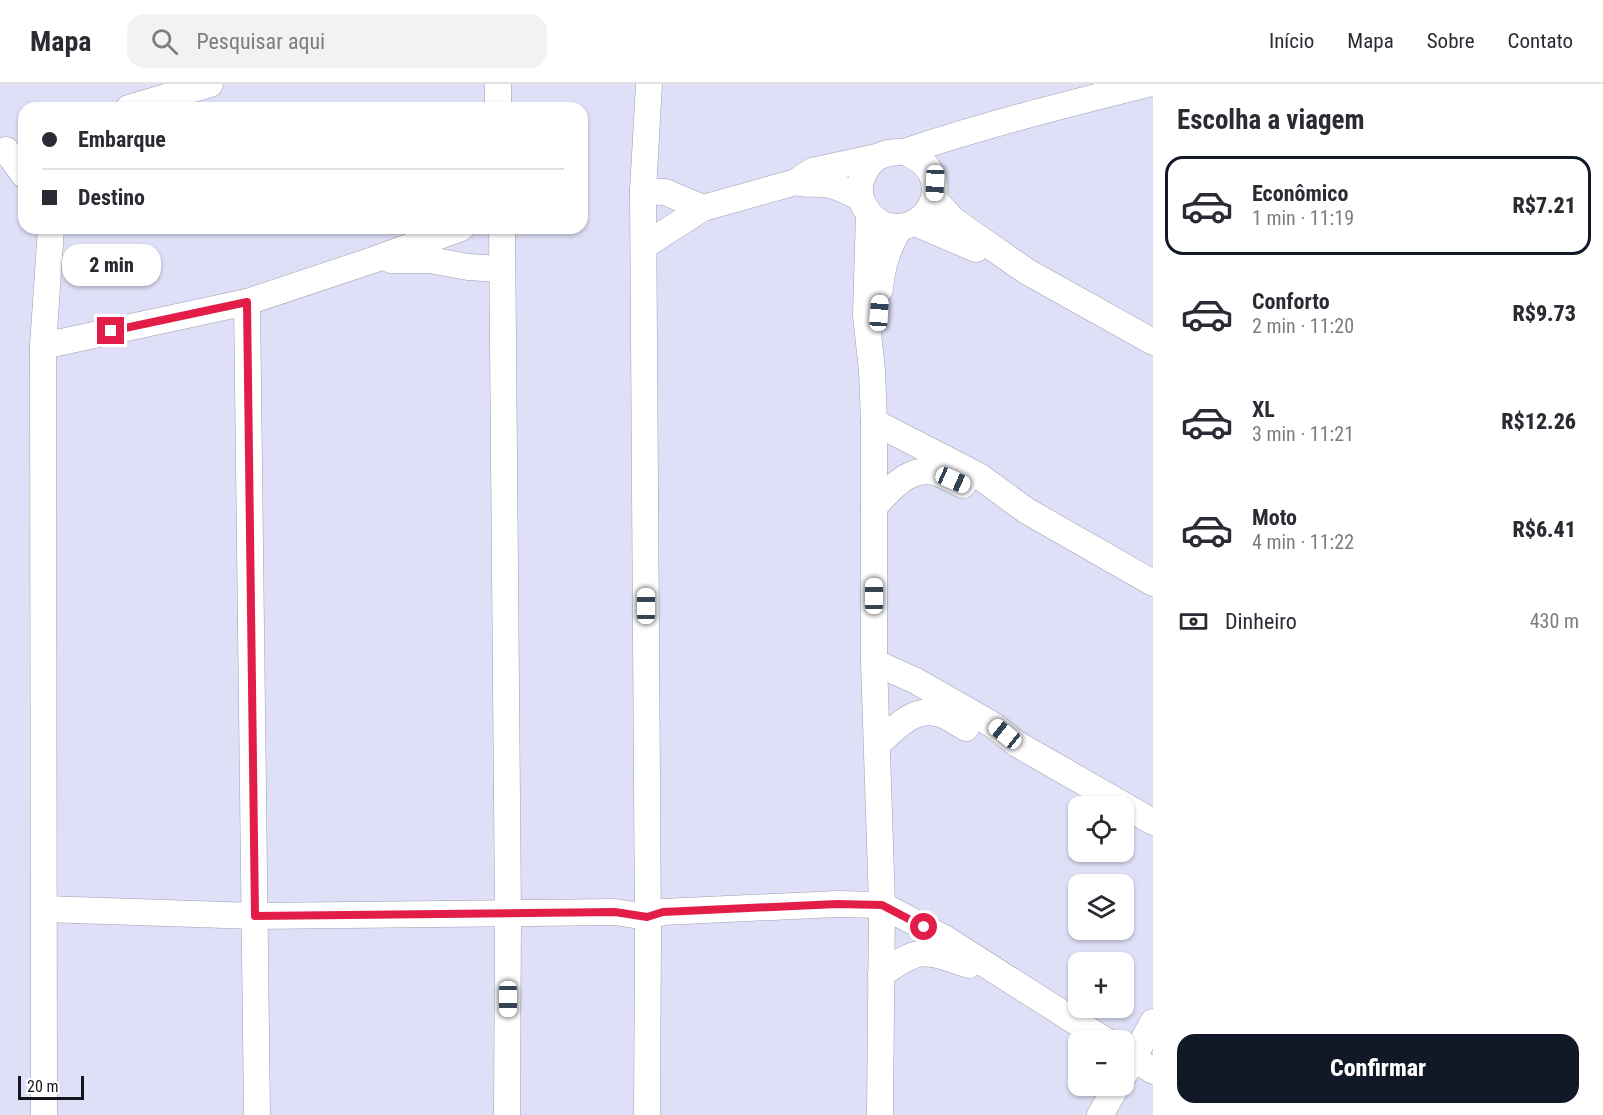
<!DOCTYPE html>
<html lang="pt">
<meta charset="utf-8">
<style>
body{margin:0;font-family:"Roboto Condensed",sans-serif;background:#f2f2f3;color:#2b2b33;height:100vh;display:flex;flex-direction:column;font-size:22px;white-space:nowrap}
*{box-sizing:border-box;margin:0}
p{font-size:20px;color:#7c7c81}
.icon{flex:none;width:33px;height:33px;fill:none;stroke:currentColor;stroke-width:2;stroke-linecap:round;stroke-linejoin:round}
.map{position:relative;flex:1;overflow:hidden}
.sheet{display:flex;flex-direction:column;background:#fff;width:450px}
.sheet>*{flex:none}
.top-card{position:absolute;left:18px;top:18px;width:570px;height:132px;border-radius:18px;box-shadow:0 2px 4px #0004;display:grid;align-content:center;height:132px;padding:0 24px;background:#fff}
.tools{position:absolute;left:1068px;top:712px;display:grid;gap:12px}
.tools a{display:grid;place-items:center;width:66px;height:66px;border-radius:12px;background:#fff;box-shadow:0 2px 4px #0004;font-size:30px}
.scale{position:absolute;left:18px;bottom:15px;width:66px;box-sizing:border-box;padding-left:6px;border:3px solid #15151d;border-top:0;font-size:16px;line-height:21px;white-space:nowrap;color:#15151d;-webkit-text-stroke:4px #fff;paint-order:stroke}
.end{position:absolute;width:27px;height:27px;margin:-14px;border:8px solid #e11d48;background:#fff;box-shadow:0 0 0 3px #fff}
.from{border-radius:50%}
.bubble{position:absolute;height:42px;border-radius:18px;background:#fff;box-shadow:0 2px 4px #0004;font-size:20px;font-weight:800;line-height:42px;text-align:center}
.car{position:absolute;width:18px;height:36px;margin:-18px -9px;border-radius:8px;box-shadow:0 0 4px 2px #0007;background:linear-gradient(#fff 24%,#345 0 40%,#fff 0 76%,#345 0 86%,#fff 0)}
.top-card b{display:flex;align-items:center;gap:21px;height:57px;font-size:22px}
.top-card b+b{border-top:2px solid #e1e1e2}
.top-card i{width:15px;height:15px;background:#2b2b33}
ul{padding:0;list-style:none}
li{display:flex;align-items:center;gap:18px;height:99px;margin:0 12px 9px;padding:0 12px;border:3px solid transparent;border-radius:18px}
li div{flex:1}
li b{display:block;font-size:22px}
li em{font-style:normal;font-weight:800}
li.selected{border-color:#111827}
li>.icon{width:54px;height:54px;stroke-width:1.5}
h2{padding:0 24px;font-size:27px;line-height:72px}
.pay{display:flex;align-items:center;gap:15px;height:66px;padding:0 24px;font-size:22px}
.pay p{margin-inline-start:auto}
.button{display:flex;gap:12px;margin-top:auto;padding:12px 24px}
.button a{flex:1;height:69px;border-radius:18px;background:#111827;color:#fff;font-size:24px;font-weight:800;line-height:69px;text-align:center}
header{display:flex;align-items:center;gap:36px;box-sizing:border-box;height:84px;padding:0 30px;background:#fff;border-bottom:2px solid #e1e1e2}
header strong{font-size:28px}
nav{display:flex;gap:33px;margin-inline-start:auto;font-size:21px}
.search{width:420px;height:54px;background:#f2f2f3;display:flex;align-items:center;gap:15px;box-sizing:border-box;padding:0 21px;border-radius:18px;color:#7c7c81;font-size:22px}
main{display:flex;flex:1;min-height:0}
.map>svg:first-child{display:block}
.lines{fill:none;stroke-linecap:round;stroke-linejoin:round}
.street-casing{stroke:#9d9eb3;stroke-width:27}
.street{stroke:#fff;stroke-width:26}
.route{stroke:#e11d48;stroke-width:8}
</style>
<header>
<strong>Mapa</strong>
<div class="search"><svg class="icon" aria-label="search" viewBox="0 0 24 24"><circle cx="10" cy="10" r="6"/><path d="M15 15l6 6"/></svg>Pesquisar aqui</div>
<nav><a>Início</a><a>Mapa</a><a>Sobre</a><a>Contato</a></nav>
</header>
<main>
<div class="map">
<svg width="1153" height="1031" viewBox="0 0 1153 1031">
<rect width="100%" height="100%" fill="#dfe0f7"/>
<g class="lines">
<g class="street-casing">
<g id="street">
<polyline points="498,0 498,24"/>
<polyline points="129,24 210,0"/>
<polyline points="6,66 24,91"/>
<path d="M905,68c55,21 25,87 -20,73 -11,-4 -20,-15 -24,-26 -4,-15 3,-31 14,-40 11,-9 23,-5 35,-9 78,-26 158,-46 238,-66"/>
<path d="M796,98c10,3 18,1 29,2 12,1 25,9 36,14"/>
<polyline points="643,107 665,108 703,124"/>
<polyline points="934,115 953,136 1026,187 1153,258"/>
<polyline points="869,130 866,231 872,286 874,338 874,578 882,821 880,1031"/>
<polyline points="915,139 976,165"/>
<polyline points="502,144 508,830 507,1031"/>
<polyline points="644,162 703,124 796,98 812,87 877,73"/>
<polyline points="391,176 430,176 468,183 502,185"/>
<path d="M880,205c2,-24 8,-41 20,-62"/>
<polyline points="247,218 257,1031"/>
<polyline points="43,262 247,218 373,176 461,144"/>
<polyline points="874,338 979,392 1027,427 1153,499"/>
<path d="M874,423c16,-17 36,-43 63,-34 9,3 17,8 26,12"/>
<polyline points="874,578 916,597 993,641 1017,660 1153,738"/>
<path d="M877,661c16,-15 35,-37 59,-32 10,1 21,10 30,15"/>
<polyline points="44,825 255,832 615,828 647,833 663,828 837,820 882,821 944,854 1106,957"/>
<path d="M881,891c39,-29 43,-25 88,-10"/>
<polyline points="1124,968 1153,987"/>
<polyline points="1124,991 1153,938"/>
<polyline points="44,1031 43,262 51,144"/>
<polyline points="647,1031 648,849 643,107 649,0"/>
<polyline points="1100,1031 1117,1002"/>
</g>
</g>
<use href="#street" class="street"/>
</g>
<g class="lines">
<polyline class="route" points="111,247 247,218 255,832 615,828 647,833 663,828 837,820 882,821 924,843"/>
</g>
</svg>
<div class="tools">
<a><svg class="icon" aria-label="locate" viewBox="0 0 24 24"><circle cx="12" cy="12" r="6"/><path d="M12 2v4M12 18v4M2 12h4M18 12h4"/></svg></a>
<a><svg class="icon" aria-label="layers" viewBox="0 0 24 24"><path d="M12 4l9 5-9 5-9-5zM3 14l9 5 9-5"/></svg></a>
<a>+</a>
<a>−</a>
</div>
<div class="scale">20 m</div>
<i class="end from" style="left:924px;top:843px"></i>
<i class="end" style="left:111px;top:247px"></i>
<div class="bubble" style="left:62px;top:160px;width:99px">2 min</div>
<i class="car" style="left:935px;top:99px;rotate:182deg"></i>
<i class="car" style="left:879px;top:229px;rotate:4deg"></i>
<i class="car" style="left:953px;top:396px;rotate:114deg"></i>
<i class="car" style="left:874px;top:512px;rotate:0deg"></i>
<i class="car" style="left:646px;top:522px;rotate:0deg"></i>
<i class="car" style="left:1005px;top:650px;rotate:309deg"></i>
<i class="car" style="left:508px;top:915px;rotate:180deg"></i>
<div class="top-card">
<b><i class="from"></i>Embarque</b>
<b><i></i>Destino</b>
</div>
</div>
<section class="sheet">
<h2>Escolha a viagem</h2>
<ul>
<li class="selected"><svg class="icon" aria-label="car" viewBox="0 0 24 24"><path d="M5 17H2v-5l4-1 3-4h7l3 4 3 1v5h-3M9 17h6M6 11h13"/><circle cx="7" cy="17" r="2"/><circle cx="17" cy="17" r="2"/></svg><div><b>Econômico</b><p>1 min · 11:19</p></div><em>R$7.21</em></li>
<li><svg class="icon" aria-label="car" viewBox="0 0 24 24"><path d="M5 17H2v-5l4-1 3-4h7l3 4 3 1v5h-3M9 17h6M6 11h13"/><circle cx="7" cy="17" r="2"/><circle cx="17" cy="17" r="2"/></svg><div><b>Conforto</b><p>2 min · 11:20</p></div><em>R$9.73</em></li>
<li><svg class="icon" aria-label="car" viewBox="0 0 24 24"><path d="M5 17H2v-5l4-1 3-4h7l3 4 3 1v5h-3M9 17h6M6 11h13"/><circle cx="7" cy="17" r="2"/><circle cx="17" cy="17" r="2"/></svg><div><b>XL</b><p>3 min · 11:21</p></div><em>R$12.26</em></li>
<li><svg class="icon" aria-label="car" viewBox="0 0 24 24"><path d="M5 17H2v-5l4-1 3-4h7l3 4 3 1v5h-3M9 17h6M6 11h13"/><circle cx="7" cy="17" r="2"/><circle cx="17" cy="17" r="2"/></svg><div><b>Moto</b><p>4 min · 11:22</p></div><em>R$6.41</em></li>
</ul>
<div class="pay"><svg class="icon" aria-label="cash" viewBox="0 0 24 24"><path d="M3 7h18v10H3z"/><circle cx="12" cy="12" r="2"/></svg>Dinheiro<p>430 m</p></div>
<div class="button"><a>Confirmar</a></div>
</section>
</main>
